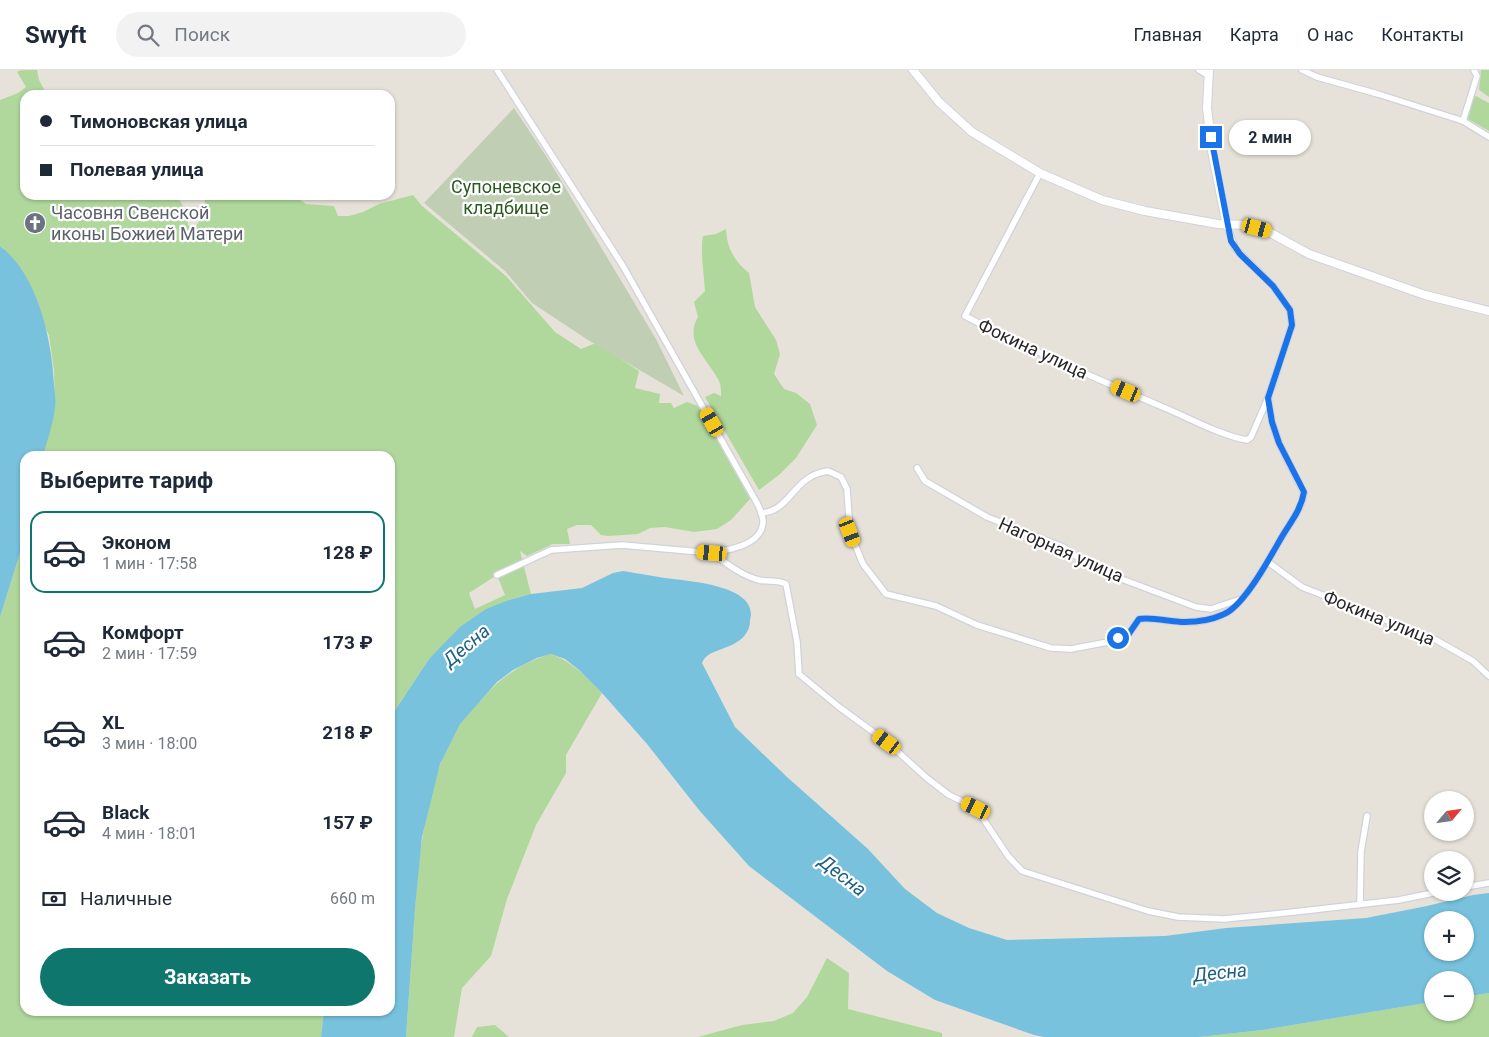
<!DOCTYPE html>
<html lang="ru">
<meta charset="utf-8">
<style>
body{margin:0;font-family:Roboto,sans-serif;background:#f2f2f3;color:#1f2937;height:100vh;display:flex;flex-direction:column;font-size:19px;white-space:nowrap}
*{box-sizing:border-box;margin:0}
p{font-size:16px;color:#747a83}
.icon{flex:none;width:28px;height:28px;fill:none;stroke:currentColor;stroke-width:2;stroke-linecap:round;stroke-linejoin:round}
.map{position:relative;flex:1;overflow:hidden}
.details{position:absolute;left:20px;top:381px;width:375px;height:565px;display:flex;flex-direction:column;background:#fff;border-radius:15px;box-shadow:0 1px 4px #0004}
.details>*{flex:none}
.top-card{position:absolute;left:20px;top:20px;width:375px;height:110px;border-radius:15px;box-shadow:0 1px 4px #0004;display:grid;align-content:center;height:110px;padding:0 20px;background:#fff}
.needle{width:32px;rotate:61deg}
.controls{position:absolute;left:1424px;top:721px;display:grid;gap:10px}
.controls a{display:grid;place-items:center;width:50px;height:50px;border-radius:50%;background:#fff;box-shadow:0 1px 4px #0004;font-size:25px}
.end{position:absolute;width:22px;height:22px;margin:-11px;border:6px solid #1a73e8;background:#fff;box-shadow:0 0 0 2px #fff}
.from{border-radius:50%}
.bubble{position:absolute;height:35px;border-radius:18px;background:#fff;box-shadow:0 1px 4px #0004;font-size:16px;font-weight:700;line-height:35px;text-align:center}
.car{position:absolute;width:15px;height:30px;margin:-15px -8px;border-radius:6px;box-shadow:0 0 4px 1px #0007;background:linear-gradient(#f5c518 24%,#345 0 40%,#f5c518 0 76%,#345 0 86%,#f5c518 0)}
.top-card b{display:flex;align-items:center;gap:18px;height:48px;font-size:19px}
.top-card b+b{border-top:1px solid #e0e1e3}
.top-card i{width:12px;height:12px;background:#1f2937}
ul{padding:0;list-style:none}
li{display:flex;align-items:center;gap:15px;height:82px;margin:0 10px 8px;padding:0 10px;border:2px solid transparent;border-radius:15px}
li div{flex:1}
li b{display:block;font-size:19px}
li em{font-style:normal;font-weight:700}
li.current{border-color:#0f766e}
li>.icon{width:45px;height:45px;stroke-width:1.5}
h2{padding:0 20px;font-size:22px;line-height:60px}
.pay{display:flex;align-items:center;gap:12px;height:55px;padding:0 20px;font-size:19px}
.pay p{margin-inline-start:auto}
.primary-button{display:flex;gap:10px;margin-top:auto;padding:10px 20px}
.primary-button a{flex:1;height:58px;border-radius:30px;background:#0f766e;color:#fff;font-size:20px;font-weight:700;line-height:58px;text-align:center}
header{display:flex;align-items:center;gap:30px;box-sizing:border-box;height:70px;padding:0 25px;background:#fff;border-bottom:1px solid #e0e1e3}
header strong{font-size:24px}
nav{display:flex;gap:28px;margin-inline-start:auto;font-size:18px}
.search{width:350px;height:45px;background:#f2f2f3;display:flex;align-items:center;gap:12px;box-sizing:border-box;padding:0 18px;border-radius:28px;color:#747a83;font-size:19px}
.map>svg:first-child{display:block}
.green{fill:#b0d89c;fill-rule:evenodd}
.cemetery{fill:#c0cfb3}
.water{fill:#78c2de;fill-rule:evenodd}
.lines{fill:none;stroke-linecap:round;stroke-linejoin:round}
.street-casing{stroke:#cfd2de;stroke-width:8}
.secondary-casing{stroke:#cfd2de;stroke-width:10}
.street{stroke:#fff;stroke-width:5.5}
.secondary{stroke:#fff;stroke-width:8}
.route{stroke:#1a73e8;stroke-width:6}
.labels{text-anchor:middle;stroke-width:4.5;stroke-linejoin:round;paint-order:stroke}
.park-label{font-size:18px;fill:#2c5921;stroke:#fff}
.worship-label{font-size:18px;fill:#5b616d;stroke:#fff;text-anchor:start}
.street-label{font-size:18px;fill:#262626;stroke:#fff}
.water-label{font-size:19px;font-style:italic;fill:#1d6084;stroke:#fff}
</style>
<header>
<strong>Swyft</strong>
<div class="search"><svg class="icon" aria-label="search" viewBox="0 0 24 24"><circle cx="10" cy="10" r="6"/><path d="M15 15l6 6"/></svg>Поиск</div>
<nav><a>Главная</a><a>Карта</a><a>О нас</a><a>Контакты</a></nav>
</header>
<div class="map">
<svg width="1489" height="967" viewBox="0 0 1489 967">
<rect width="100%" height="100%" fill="#e7e2d9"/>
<g class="green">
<path d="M21,0h16l2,10 7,13 13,-2 2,4h-36v100h152l10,19 1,11 5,6 13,-21 -2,-15h89l13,9 28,2 4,10h11l14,-4 16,-8 34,-9 9,11 84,70 49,56 26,17 15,-6 43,28 -4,17 25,6 -1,9h12l3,5 13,-6 11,4 52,93 -19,21 -14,9 -23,3 -29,-5 -15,1 -12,6 -30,2 -7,-1 -10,-10h-14l-10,4 3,15h-17l-26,12 -7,-5 11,43 -22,6 -80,59 -39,59v-262h-347l12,-49 -1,-36 -5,-36 -46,-87 -3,-2v-146l18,-7 8,-6 -9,-15zM497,505l8,20 -30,14 -6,-16z"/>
<polygon points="1481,0 1489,0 1489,27 1479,20"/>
<polygon points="1474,25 1489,33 1489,61 1468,49"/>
<path d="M726,159c1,19 8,32 23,44l6,34 21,33 4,14 -6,20 10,15 12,4 14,11 7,21 -21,33 -16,16 -21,16 -54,-93 9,-4 7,3c0,-5 0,-11 -2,-15 -10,-21 -36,-39 -21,-64l-4,-15 11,-11c-1,-17 -5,-39 -2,-55l13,-2z"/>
<polygon points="25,467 25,941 324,941 321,967 0,967 0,547"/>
<path d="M551,584c22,8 35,23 51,39l-36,62v18l-30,52 -29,74 -16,57 -29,32 -8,49h-48c2,-29 4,-58 6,-87 5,-71 9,-164 47,-226 6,-9 16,-17 23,-25 19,-22 41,-37 69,-45z"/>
<polygon points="827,888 849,903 848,939 942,963 942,967 698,967 742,955 774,951 793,943 807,927"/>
<polygon points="1489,923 1489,967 1199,967 1263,960 1432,932 1432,942 1465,942 1465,927"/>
<polygon points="495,955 509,967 472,967 477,957"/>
</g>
<polygon class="cemetery" points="514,38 550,92 656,269 684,326 588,270 532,233 505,201 424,133"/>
<g class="water">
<path d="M0,176c38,29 52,94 54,139 1,7 2,16 1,23 -2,16 -8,33 -12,48h-18v81l-25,80z"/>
<path d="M623,501c14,2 28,5 42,7 22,3 95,7 85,42 0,4 -1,9 -3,12 -11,19 -39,15 -45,31l33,64 52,50 81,72 37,40 32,24 32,15 38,12 158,-4 61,-8 140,-10 61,-12 46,-11 16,-2v100l-24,4v-17h-33v22l-169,28 -64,7h-155l-10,-2 -99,-35 -48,-29 -138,-105 -50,-56 -52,-66 -45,-51 -23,-23 -14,-11 -14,-5 -14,4 -24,12 -16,12 -37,42 -20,40 -18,73 -7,71 -9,129h-85l3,-26h66v-293l39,-59 31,-32 26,-18 23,-9 22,-6 51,-6 31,-15zM1432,850h33v32h-33z"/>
</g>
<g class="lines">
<g class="street-casing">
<g id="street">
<path d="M497,0l126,196 134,237c3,6 6,12 6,19 -1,23 -34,28 -51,31l-90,-8 -71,5 -54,25"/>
<polyline points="1199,0 1209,6"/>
<polyline points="1302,0 1317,7 1378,24 1463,51 1489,67"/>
<polyline points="1463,51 1477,6 1474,0"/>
<path d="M1040,103l-75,143c65,34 132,63 200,92 24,10 57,28 82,32l4,-3 17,-39 24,-73 -2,-15 -17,-24 -38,-38 -8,-22"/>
<polyline points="917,398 925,411 987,447 1063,477 1095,499 1196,537 1211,539 1238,530"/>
<path d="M761,443c25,-1 31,-27 51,-37 5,-3 11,-4 16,-5l13,6 6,12 3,43 13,32 23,30 50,12 41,19 74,23 20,1 37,-7 20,-7 11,-16c16,-2 30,3 46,3 12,0 26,-2 37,-7 21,-7 47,-56 58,-75 9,-16 21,-29 24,-47l-25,-50 -7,-21 -4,-24"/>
<path d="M712,483c14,10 30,23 47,27 10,2 19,0 27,4l11,58 2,32 40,33 48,35 41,37 21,16 27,13 32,48 14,15 126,40 30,6 46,2 70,-7 105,-12 39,-8"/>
<polyline points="1268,492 1302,517 1436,570 1473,591 1489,606"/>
<polyline points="1465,817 1489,813"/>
<polyline points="1360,834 1361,782 1367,746"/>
</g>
</g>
<g class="secondary-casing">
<g id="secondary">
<polyline points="913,0 939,32 972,62 1040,103 1102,130 1145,141 1218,154 1247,155 1267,161 1309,184 1425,225 1489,241"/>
<polyline points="1209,0 1207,38 1212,81 1227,156"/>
</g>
</g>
<use href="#street" class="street"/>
<use href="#secondary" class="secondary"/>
</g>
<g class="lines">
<path class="route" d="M1118,568l10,-3 11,-16c16,-2 30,3 46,3 12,0 26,-2 37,-7 21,-7 47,-56 58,-75 9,-16 21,-29 24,-48l-25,-49 -7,-21 -4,-24 24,-73 -2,-15 -17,-24 -33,-32 -9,-13 -20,-104"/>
</g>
<defs>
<g id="church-disc" transform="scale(1.125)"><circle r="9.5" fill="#6b7280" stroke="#fff"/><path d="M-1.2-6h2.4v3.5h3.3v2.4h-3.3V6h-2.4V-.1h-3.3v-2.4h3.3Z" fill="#fff"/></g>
</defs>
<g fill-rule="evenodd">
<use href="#church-disc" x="35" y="153"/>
</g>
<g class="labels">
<g class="park-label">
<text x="506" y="123">Супоневское<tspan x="506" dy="21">кладбище</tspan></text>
</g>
<g class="worship-label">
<text x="51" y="149">Часовня Свенской<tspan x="51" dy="21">иконы Божией Матери</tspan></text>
</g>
<g class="street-label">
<text transform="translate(1033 279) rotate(25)" y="6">Фокина улица</text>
<text transform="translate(1061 480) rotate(24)" y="6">Нагорная улица</text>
<text transform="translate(1379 548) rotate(22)" y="6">Фокина улица</text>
</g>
<g class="water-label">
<text transform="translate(466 575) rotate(-40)" y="7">Десна</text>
<text transform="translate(843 805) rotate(38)" y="7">Десна</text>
<text transform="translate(1220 902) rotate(-6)" y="7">Десна</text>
</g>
</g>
</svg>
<div class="controls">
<a><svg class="needle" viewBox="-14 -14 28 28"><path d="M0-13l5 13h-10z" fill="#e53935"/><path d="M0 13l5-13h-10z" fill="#747a83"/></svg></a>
<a><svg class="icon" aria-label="layers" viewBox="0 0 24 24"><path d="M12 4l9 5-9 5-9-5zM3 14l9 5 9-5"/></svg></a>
<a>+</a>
<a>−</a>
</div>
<i class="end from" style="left:1118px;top:568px"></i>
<i class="end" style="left:1211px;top:67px"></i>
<div class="bubble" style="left:1229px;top:50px;width:82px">2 мин</div>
<i class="car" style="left:1257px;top:158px;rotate:105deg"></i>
<i class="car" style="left:1126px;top:321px;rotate:293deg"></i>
<i class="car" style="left:712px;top:352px;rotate:330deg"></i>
<i class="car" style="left:850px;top:462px;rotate:159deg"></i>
<i class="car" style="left:712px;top:483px;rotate:275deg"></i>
<i class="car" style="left:887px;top:672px;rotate:306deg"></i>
<i class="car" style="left:976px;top:738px;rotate:296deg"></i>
<div class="top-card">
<b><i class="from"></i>Тимоновская улица</b>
<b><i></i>Полевая улица</b>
</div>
<section class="details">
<h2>Выберите тариф</h2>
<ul>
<li class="current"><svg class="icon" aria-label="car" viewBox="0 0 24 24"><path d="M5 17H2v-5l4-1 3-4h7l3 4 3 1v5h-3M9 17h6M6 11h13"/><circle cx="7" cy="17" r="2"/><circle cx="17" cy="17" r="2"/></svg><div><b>Эконом</b><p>1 мин · 17:58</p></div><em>128 ₽</em></li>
<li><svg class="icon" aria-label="car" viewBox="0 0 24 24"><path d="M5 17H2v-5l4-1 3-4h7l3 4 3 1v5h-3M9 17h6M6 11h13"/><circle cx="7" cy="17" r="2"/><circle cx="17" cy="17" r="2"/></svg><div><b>Комфорт</b><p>2 мин · 17:59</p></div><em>173 ₽</em></li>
<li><svg class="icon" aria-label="car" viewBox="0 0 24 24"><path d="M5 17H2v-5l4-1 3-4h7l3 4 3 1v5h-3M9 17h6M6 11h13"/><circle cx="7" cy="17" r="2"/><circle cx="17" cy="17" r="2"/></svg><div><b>XL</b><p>3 мин · 18:00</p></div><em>218 ₽</em></li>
<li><svg class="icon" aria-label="car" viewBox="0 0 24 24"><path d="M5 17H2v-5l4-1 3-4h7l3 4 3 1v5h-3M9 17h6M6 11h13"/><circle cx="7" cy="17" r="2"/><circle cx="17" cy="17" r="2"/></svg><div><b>Black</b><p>4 мин · 18:01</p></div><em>157 ₽</em></li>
</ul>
<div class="pay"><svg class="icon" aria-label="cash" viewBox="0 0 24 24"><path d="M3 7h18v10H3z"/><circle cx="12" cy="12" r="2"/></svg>Наличные<p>660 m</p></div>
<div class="primary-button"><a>Заказать</a></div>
</section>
</div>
